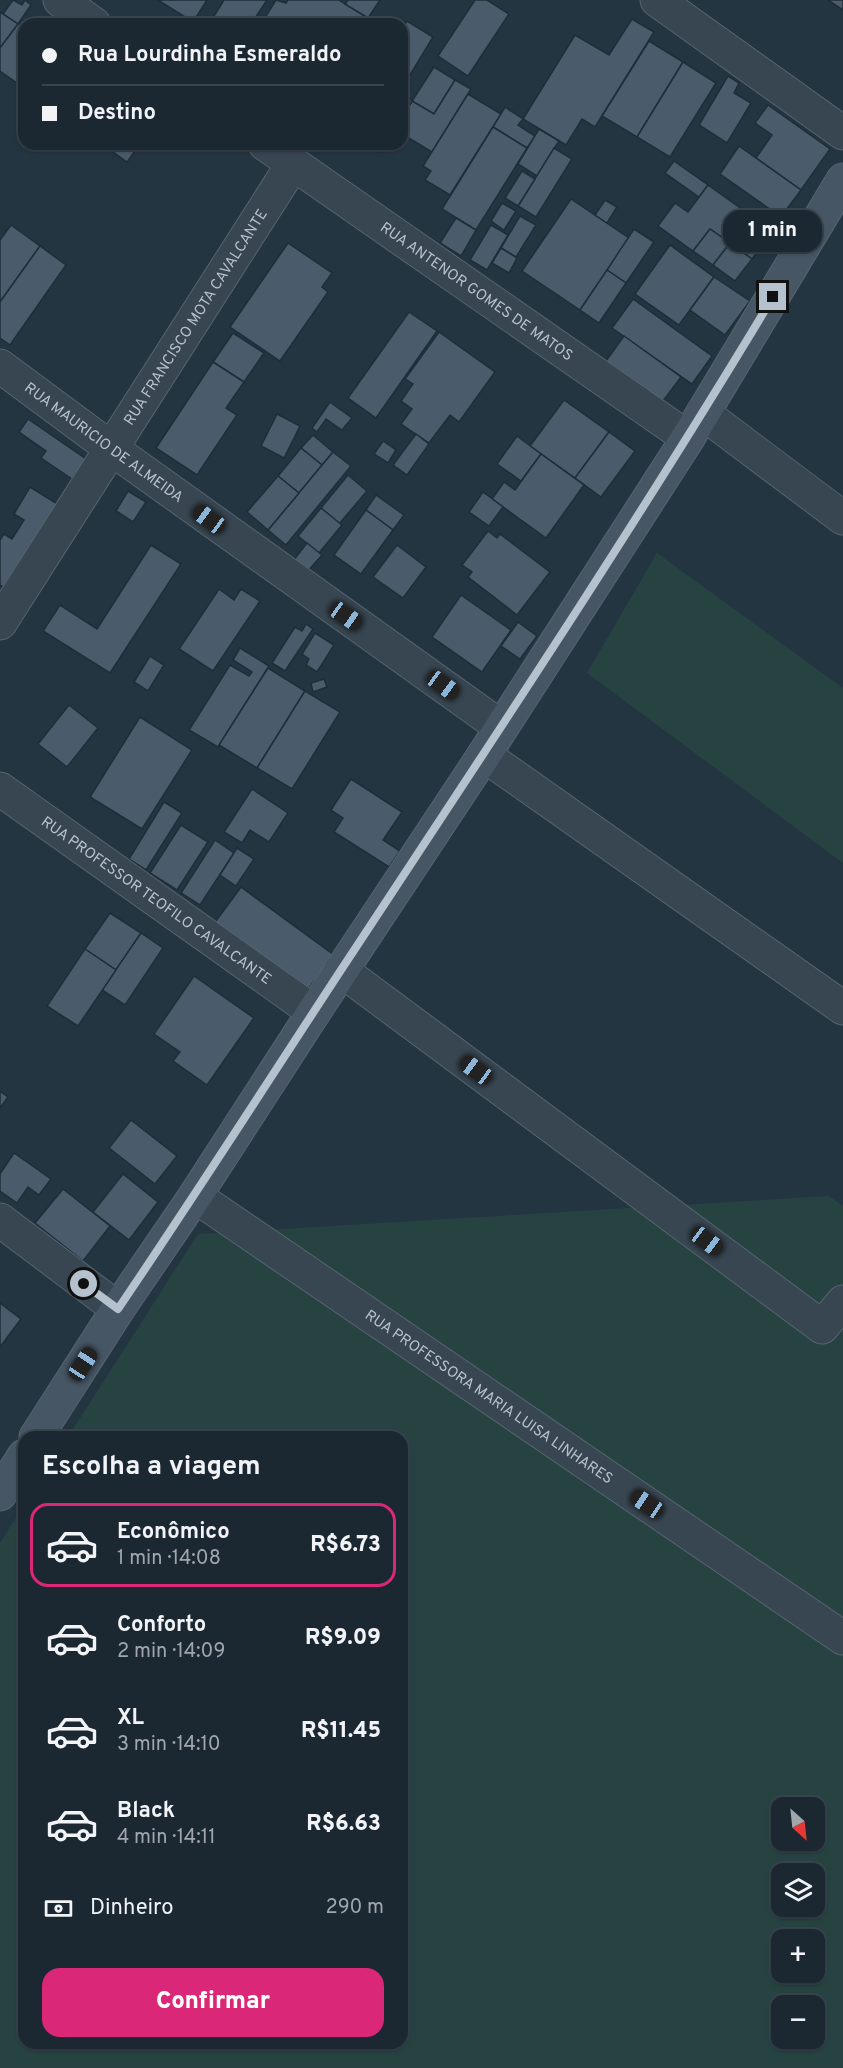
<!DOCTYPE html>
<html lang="pt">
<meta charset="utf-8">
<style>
body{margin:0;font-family:Overpass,sans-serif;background:#28343e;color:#f1f3f6;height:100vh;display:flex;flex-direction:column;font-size:22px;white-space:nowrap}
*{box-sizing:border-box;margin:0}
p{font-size:20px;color:#a0a6ac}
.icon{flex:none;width:33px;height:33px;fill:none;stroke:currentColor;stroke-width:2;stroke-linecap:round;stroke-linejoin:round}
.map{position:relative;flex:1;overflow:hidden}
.details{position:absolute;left:18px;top:1431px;width:390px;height:618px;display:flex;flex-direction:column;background:#1b2832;border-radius:18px;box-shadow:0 2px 4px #0004,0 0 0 2px #39444d}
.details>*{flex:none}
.hud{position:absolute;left:18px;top:18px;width:390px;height:132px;border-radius:18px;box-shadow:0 2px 4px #0004,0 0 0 2px #39444d;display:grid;align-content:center;height:132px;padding:0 24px;background:#1b2832}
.needle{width:39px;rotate:153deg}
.controls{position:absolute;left:771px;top:1797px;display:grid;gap:12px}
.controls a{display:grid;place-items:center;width:54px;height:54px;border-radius:12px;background:#1b2832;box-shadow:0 2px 4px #0004,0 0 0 2px #39444d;font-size:30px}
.end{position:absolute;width:27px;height:27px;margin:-14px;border:8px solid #b5c1cc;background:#111;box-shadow:0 0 0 3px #111}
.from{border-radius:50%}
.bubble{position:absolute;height:42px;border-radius:18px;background:#1b2832;box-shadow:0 2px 4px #0004,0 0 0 2px #39444d;font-size:20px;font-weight:800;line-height:42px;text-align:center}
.car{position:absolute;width:18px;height:36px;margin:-18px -9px;border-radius:8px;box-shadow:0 0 4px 2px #0007;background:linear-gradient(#222 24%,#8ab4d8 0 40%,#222 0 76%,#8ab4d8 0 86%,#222 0)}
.hud b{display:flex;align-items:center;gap:21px;height:57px;font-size:22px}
.hud b+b{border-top:2px solid #39444d}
.hud i{width:15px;height:15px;background:#f1f3f6}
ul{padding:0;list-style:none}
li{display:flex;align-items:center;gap:18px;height:84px;margin:0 12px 9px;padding:0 12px;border:3px solid transparent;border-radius:18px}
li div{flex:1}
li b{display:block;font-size:22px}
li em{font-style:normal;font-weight:800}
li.selected{border-color:#db2777}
li>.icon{width:54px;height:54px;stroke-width:1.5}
h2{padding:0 24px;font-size:27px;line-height:72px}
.pay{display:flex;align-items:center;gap:15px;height:66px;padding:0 24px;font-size:22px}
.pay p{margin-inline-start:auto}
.cta{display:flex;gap:12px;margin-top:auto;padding:12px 24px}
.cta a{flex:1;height:69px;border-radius:18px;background:#db2777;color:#fff;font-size:24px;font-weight:800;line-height:69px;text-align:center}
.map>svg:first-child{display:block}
.green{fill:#264342;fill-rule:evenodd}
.building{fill:#4a5c6b;stroke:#1f2d39;stroke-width:1.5}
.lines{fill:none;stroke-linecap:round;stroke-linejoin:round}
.street-casing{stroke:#56646f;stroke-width:35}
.secondary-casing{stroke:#56646f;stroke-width:35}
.street{stroke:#384651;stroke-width:33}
.secondary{stroke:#465665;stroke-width:33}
.route{stroke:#b5c1cc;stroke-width:8}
.labels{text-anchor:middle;stroke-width:4.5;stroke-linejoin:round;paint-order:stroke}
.street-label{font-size:15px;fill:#b5c1cc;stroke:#1d2b37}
</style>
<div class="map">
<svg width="843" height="2068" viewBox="0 0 843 2068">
<rect width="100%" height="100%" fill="#243542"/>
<g class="green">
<polygon points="657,553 843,688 843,863 587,673"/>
<path d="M829,1196l14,10v862h-843v-525l24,-38v538h378v-606h-334l130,-203zM782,1808h32v32h-32zM782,1874h32v32h-32zM782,1940h32v32h-32zM782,2006h32v32h-32z"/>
</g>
<g class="building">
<polygon points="13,0 22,5 25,0 31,5 18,24 3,14"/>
<polygon points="158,0 207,0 193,22"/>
<polygon points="224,0 267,0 251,24 209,24"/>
<polygon points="276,0 286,3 288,0 339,0 368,18 364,24 261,24"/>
<polygon points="348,0 380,0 368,18 345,4"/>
<polygon points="475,0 487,0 509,14 468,76 438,56"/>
<polygon points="828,0 843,0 843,10"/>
<polygon points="0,12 18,24 0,48"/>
<polygon points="632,19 654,32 595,127 582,119 566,145 523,119 575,35 609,55"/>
<polygon points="407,21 433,37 410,75 402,70 402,29"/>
<polygon points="18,24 24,28 24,73 17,83 0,71 0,48"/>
<polygon points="649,41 683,62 637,137 602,116"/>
<polygon points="683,62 716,83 670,157 637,137"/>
<polygon points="434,67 455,80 434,114 412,101"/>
<polygon points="24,73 24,88 17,83"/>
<polygon points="728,76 739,83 734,93 751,103 727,143 699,125"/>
<polygon points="455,80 471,89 432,152 402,134 402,118 412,101 434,114"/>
<polygon points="402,94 412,101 402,118"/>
<polygon points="468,94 501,114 450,195 425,180 431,171 423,166"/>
<polygon points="768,105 830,149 801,190 756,158 772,135 755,123"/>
<polygon points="505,107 523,119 518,125 535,136 527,148 493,127"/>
<polygon points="493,127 527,148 476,230 442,209"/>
<polygon points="539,129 559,141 537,176 518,164"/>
<polygon points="102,144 140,144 127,162"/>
<polygon points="368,144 386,144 381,152"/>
<polygon points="739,146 801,190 781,217 720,174"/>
<polygon points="554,148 572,159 536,217 518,206"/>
<polygon points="674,161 708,185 699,197 665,173"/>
<polygon points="522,171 535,179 518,206 505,198"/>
<polygon points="708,185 750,215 730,243 710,229 693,251 658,226 675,203 688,212"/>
<polygon points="571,199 629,238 580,310 522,271"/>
<polygon points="605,200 617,207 607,223 595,215"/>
<polygon points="502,203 516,211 504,230 491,221"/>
<polygon points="750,215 772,231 752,259 730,243"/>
<polygon points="520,216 536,225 516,257 501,248"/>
<polygon points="456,218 476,230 461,256 440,243"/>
<polygon points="11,225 40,246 0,302 0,240"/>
<polygon points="491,225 508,235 487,270 470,260"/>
<polygon points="634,229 654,242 626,283 607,270"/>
<polygon points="710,229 730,243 713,265 693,251"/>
<polygon points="288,243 332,273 322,287 328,292 280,361 230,327"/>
<polygon points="730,243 752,259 735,281 713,265"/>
<polygon points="670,245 714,277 679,325 635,294"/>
<polygon points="40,246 66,265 10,345 0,338 0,302"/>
<polygon points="501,248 517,258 509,273 492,263"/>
<polygon points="607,270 626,283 599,323 580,310"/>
<polygon points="714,277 750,301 725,335 690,310"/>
<polygon points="633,299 712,356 692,384 612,328"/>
<polygon points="409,312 437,331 376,418 348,398"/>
<polygon points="439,332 495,372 459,422 450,415 429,443 401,424 412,409 401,401 413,384 405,379"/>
<polygon points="233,333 264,353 244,382 213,362"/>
<polygon points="624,336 681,377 663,401 606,361"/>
<polygon points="213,362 244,382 226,408 237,415 197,475 156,448"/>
<polygon points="564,400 609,432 575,478 530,446"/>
<polygon points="330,402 352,418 342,430 326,419 317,432 312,428"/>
<polygon points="277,414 300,426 284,458 261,446"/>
<polygon points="28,419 86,459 72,479 41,458 46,451 19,432"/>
<polygon points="609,432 635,451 601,497 575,478"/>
<polygon points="416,434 429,444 407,475 393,465"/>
<polygon points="313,435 333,452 322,465 301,448"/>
<polygon points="517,436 541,454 521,481 497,464"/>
<polygon points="383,441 396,450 388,463 374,454"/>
<polygon points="301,448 322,465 299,493 278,476"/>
<polygon points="333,452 351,466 286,545 268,530"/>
<polygon points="541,454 584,485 546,538 492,499 504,482 515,490"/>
<polygon points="348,475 367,491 339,524 321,508"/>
<polygon points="278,476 299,493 268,530 247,512"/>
<polygon points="30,487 64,508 11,592 0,585 0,540 4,534 12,539 24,520 14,514"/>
<polygon points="128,491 146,502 133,522 116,511"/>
<polygon points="483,492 503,507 489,526 469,512"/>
<polygon points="376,495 404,515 393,530 366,510"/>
<polygon points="321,508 342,525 319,553 298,536"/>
<polygon points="366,510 393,530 361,574 334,555"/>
<polygon points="488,531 497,538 500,534 550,572 517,615 468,577 472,572 462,565"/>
<polygon points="307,543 322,555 307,572 293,561"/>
<polygon points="151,545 181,564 110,673 43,631 60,605 97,629"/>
<polygon points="397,545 426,567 403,598 373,577"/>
<polygon points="219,589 234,600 241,589 260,601 213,671 179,649"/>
<polygon points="461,595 511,630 482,672 432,637"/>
<polygon points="518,622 537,636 520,659 501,646"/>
<polygon points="306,624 313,629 285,671 272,663 295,627 302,631"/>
<polygon points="315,633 334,645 317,672 306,665 309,659 302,654"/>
<polygon points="240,648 269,666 218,747 189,730 230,665 249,676 252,672 233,660"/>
<polygon points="150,656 164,665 148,691 134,682"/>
<polygon points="268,668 305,691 257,768 219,745"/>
<polygon points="324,679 327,687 313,692 311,683"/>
<polygon points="305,691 340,712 292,789 257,768"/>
<polygon points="69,705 98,728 67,767 38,744"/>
<polygon points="140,717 192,750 142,829 90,797"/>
<polygon points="351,779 402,812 383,840 400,851 389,867 334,832 343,818 331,810"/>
<polygon points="252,789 288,813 269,842 250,830 242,843 224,832"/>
<polygon points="164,802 182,813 146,870 129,859"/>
<polygon points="181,825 208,842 177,890 150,873"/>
<polygon points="215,840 234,853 200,905 181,893"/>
<polygon points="237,848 254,859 236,886 220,875"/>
<polygon points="241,887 334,955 306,992 213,925"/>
<polygon points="110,913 141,933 116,970 85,949"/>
<polygon points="141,933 163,948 125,1005 102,990"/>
<polygon points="85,949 116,970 78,1026 47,1006"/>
<polygon points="194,976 254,1018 207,1085 173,1061 180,1052 154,1034"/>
<polygon points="0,1091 8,1097 0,1108"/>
<polygon points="131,1120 177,1156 155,1184 109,1148"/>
<polygon points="14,1153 51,1179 39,1195 28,1187 17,1203 0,1191 0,1174"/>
<polygon points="123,1174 158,1202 129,1240 93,1212"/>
<polygon points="63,1189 110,1226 83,1261 35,1223"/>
<polygon points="0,1303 21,1319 0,1347"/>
</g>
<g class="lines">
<g class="street-casing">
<g id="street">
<polyline points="60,0 94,24"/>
<polyline points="657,0 843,133"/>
<path id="s1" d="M265,144l423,294"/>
<path id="s2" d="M0,366l112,83 389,278"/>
<polyline points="703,413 843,518"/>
<path id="s3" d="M0,623l293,-459"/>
<polyline points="484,755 843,1008"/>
<path id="s4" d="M0,789l314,223"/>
<polyline points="341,970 822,1327 843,1302"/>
<path id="s5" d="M195,1196l648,442"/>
<polyline points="0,1220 118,1309"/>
</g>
</g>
<g class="secondary-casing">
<g id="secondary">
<polyline points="36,1437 118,1309 195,1196 314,1012 484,755 688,438 843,180"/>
<polyline points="0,1494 24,1456"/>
</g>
</g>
<use href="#street" class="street"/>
<use href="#secondary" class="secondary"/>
</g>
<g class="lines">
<path class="route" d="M84,1284l34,25c76,-112 149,-226 223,-339 147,-223 295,-445 432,-673"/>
</g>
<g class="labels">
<g class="street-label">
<text dy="5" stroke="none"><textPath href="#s1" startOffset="258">RUA ANTENOR GOMES DE MATOS</textPath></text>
<text dy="5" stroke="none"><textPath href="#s3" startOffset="363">RUA FRANCISCO MOTA CAVALCANTE</textPath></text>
<text dy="5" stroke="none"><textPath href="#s2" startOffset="129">RUA MAURICIO DE ALMEIDA</textPath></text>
<text dy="5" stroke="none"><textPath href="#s4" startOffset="192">RUA PROFESSOR TEOFILO CAVALCANTE</textPath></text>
<text dy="5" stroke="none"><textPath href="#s5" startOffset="356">RUA PROFESSORA MARIA LUISA LINHARES</textPath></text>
</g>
</g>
</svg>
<div class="controls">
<a><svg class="needle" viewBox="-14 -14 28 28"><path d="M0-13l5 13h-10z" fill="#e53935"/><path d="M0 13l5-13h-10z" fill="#a0a6ac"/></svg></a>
<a><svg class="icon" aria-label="layers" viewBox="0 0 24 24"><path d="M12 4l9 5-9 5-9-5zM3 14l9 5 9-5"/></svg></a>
<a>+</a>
<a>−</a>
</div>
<i class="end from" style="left:84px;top:1284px"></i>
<i class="end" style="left:773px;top:297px"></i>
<div class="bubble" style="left:723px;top:210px;width:99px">1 min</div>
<i class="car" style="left:209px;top:519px;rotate:306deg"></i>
<i class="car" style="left:346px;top:616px;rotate:125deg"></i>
<i class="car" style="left:443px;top:685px;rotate:126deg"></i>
<i class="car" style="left:476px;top:1070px;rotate:306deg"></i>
<i class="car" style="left:707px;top:1241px;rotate:127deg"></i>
<i class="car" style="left:83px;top:1364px;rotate:33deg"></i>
<i class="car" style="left:647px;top:1504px;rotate:304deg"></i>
<div class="hud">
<b><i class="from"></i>Rua Lourdinha Esmeraldo</b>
<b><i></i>Destino</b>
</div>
<section class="details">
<h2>Escolha a viagem</h2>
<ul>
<li class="selected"><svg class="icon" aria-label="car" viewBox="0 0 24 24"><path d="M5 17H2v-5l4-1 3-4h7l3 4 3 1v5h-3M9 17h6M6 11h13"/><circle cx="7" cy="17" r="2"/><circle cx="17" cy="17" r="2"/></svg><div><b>Econômico</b><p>1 min · 14:08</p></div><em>R$6.73</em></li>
<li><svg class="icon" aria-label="car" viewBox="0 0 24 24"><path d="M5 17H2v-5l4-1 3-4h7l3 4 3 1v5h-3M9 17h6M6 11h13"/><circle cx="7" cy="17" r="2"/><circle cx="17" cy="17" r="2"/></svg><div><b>Conforto</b><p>2 min · 14:09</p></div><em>R$9.09</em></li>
<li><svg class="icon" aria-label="car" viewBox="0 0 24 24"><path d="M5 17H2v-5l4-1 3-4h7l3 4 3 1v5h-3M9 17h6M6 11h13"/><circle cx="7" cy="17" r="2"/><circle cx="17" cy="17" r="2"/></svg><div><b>XL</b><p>3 min · 14:10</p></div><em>R$11.45</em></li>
<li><svg class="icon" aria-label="car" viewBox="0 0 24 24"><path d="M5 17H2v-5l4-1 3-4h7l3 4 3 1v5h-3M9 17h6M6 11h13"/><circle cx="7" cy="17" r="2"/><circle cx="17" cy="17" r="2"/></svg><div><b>Black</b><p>4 min · 14:11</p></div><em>R$6.63</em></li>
</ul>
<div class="pay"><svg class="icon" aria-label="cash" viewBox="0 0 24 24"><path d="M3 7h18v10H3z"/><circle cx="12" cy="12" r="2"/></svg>Dinheiro<p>290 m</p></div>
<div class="cta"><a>Confirmar</a></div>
</section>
</div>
